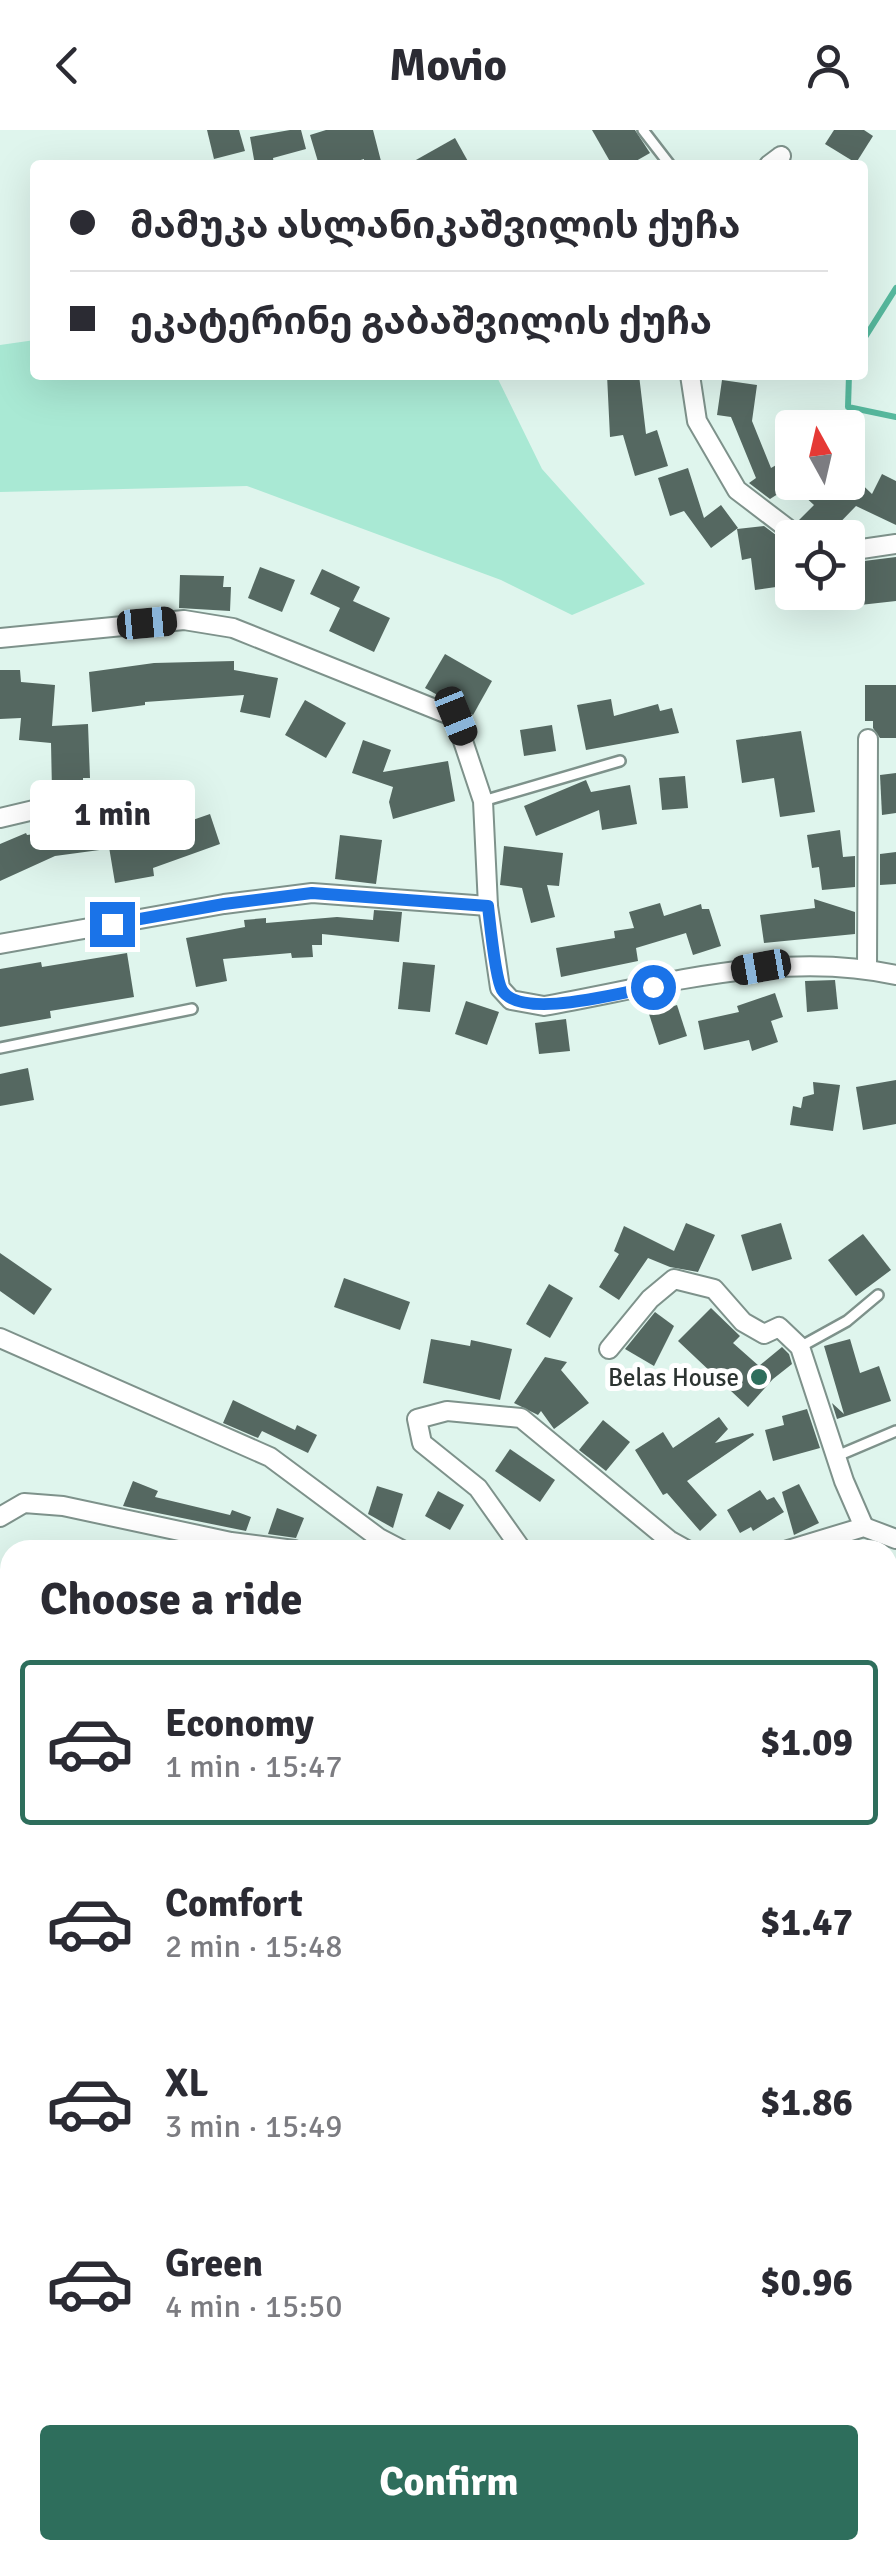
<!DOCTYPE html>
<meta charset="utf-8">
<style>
body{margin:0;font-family:Signika,"Noto Sans Georgian",sans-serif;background:#f2f2f3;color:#2b2b33;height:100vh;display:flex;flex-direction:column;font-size:38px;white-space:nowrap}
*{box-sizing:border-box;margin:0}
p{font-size:32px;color:#7c7c81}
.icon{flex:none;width:55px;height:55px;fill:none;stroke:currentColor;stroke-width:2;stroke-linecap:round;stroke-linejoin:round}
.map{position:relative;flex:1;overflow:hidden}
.drawer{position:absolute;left:0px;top:1410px;width:898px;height:1020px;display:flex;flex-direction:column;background:#fff;border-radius:30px 30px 0 0;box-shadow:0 10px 40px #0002}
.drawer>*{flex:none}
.hud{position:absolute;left:30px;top:30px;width:838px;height:220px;border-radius:10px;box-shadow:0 10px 40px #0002;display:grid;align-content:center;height:220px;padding:0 40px;background:#fff}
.needle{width:65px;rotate:352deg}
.controls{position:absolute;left:775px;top:280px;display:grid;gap:20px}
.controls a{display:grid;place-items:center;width:90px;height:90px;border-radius:10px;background:#fff;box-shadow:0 10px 40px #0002;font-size:50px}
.end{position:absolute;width:45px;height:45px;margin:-22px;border:12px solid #1a73e8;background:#fff;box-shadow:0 0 0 5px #fff}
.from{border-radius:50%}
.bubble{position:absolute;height:70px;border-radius:10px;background:#fff;box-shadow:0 10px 40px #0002;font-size:32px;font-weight:700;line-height:70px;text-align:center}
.car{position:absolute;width:30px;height:60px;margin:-30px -15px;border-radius:12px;box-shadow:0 0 8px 2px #0007;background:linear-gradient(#222 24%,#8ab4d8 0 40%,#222 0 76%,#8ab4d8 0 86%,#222 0)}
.hud b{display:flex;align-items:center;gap:35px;height:95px;font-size:38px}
.hud b+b{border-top:2px solid #e1e1e2}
.hud i{width:25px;height:25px;background:#2b2b33}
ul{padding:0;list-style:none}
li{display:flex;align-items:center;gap:30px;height:165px;margin:0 20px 15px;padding:0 20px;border:5px solid transparent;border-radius:10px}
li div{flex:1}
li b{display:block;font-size:38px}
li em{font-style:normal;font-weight:700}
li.on{border-color:#2e6e5c}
li>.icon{width:90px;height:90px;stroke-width:1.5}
h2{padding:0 40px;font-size:45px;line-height:120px}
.primary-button{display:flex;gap:20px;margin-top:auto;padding:20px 40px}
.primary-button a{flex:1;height:115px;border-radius:10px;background:#2e6e5c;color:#fff;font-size:40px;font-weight:700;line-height:115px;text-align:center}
header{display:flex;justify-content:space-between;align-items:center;height:130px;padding:0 40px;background:#fff;font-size:45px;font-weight:700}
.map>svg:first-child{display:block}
.green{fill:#a9e9d4}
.forest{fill:#6bcdb0}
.water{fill:#57b99e}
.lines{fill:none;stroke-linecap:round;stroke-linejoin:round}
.stream{stroke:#57b99e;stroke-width:6}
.building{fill:#556861}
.service-casing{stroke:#7e928b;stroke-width:14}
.minor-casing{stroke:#7e928b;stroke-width:22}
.tertiary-casing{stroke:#7e928b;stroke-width:25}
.secondary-casing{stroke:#7e928b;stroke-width:28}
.path{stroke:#a9bab4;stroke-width:4;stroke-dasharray:10 5;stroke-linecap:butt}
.service{stroke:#fff;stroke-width:9}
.minor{stroke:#fff;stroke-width:18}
.tertiary{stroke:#fff;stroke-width:20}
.secondary{stroke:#fff;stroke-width:22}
.route{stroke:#1a73e8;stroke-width:12}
.poi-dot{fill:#2e6e5c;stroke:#fff;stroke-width:4}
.labels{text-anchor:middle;stroke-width:10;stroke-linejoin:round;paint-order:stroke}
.poi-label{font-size:25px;fill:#2c3431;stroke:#fff;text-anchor:end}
</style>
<header><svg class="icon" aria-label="back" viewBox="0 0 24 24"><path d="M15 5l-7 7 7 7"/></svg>Movio<svg class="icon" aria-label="person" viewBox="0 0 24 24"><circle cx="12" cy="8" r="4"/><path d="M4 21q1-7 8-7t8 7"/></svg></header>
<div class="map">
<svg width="896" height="2430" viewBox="0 0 896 2430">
<rect width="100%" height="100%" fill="#dff5ed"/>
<polygon class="green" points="35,210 35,245 496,245 542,339 645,454 572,485 501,450 247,356 0,362 0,215"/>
<polygon class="forest" points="896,1897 896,2242 888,2246 888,1907"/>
<polygon class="water" points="896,2364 896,2430 825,2430 836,2420 888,2420 888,2372"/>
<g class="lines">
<g class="stream">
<polyline points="862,212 896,158"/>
<polyline points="849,245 848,277 896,287"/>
</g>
</g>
<g class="building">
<polygon points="207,0 239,0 245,21 214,29"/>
<polygon points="290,0 301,0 306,19 273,28 274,35 255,35 250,7"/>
<polygon points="326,0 373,0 382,35 364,35 364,29 344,35 319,35 310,5"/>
<polygon points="592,0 635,0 650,23 629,35 612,35"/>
<polygon points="834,0 864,0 873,6 856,33 825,14"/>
<polygon points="455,8 470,35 407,35"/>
<polygon points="607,245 639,245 646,304 657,300 668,336 635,346 623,305 610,307"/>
<polygon points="722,250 757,255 752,291 771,338 778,334 791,352 848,352 848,341 872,364 882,344 896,351 896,395 856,376 825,408 813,408 798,391 814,375 792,355 770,369 749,353 756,348 731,287 717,285"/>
<polygon points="688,338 704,388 721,375 738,398 711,418 684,381 670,386 658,348"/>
<polygon points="764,396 784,411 790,455 755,460 751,428 742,430 737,399"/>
<polygon points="896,427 896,471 860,475 856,432"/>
<polygon points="260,437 295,450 282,482 248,468"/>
<polygon points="322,439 360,457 353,471 390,488 374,522 329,501 340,478 310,464"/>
<polygon points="180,445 224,446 223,457 231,457 230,481 179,478"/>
<polygon points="445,524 492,551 473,585 425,558"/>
<polygon points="234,531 234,540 278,548 270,588 240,582 244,565 145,572 145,575 92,582 89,542 154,533"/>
<polygon points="0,540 20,540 21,552 55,555 52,596 88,594 90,648 83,648 83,661 52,661 51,613 19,610 21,588 0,589"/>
<polygon points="865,555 896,555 896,608 880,608 873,598 873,591 865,591"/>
<polygon points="611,569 614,586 658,574 660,581 672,578 679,603 586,620 577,575"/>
<polygon points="305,570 346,593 326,628 285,605"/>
<polygon points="552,595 556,621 524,626 520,600"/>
<polygon points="801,601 815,682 780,687 774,648 742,653 736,610"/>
<polygon points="363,610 391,620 383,642 448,631 455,671 393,689 389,672 393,657 352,643"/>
<polygon points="896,643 896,683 882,685 880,645"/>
<polygon points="685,646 688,678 662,680 659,648"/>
<polygon points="586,650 591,662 630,655 637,694 602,700 599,680 536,706 524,676"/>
<polygon points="210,684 220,714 153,738 154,746 115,753 108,711 158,702"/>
<polygon points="104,695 107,719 55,726 0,751 0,714 26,703 27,705"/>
<polygon points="840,700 843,727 855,726 855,757 822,760 819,737 812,738 807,705"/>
<polygon points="340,705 382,710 376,754 335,749"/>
<polygon points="504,716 563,723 559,756 547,755 555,787 531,793 522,758 500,755"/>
<polygon points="896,722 896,754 880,755 880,724"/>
<polygon points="814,769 855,782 855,804 764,813 760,785 815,778"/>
<polygon points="660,773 664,786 701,774 702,779 709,779 721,816 693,825 686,803 636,818 638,831 561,847 556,818 615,808 614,801 634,798 629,782"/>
<polygon points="374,780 402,782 399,812 322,804 322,815 312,815 313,827 292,828 291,823 223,829 227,851 196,857 186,808 245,797 244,790 266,788 266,793 337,787 373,790"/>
<polygon points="127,823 134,867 50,881 51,888 0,897 0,839 41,832 42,837"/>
<polygon points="403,832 435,835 430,882 398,879"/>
<polygon points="835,850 838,879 807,882 805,851"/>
<polygon points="775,863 783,887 771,891 778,912 752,921 749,910 704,920 698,891 739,882 737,876"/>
<polygon points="466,871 499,882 487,915 455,904"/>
<polygon points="677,875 687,906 659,915 649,884"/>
<polygon points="566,889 570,921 539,924 535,893"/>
<polygon points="28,938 34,970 0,976 0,944"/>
<polygon points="896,950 896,994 863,1000 856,957"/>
<polygon points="813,952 840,955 833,1001 790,995 793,976 801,978 803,967 814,964"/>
<polygon points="686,1093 715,1105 698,1142 670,1137 648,1128 619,1170 599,1157 619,1124 614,1121 624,1096 674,1121"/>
<polygon points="781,1093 792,1129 752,1141 741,1105"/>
<polygon points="863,1104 891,1140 856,1166 828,1130"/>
<polygon points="0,1123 52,1159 34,1185 0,1161"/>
<polygon points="344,1148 410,1172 400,1200 334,1177"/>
<polygon points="549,1154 573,1168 550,1208 526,1194"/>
<polygon points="711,1178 740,1206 733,1213 759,1236 782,1217 789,1224 792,1234 773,1249 748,1277 678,1211"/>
<polygon points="655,1182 674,1196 654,1236 625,1219"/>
<polygon points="431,1209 470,1216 471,1210 512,1219 500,1270 423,1253"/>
<polygon points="850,1209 860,1243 879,1236 891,1271 837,1289 832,1273 844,1284 824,1216"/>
<polygon points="545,1227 567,1232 561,1240 589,1273 554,1299 541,1281 538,1285 514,1273"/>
<polygon points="233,1270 295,1300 297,1295 317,1305 308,1323 262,1301 258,1308 223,1293"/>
<polygon points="807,1279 820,1318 773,1331 765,1300 784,1295 782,1286"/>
<polygon points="719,1287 728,1299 715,1313 753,1303 754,1305 687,1351 717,1385 700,1401 667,1363 663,1365 635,1320 663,1302 673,1318"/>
<polygon points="603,1290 630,1312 606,1341 579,1320"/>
<polygon points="510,1319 555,1350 540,1372 495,1341"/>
<polygon points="133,1351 158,1361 155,1367 230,1385 232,1380 251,1387 246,1401 123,1376"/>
<polygon points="799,1354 819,1393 794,1405 782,1362"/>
<polygon points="377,1356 403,1364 393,1398 368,1384"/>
<polygon points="760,1360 767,1370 774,1367 784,1382 753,1401 751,1397 740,1403 727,1380"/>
<polygon points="438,1361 464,1375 450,1400 425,1386"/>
<polygon points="277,1378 304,1388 296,1408 268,1404"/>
</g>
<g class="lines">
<g class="service-casing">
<g id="service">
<polyline points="643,0 670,35"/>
<polyline points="483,671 620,631"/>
<polyline points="0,918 192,879"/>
<polyline points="800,1217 847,1191 878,1165"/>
<polyline points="837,1326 896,1301"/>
<polyline points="888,1997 896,1994"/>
</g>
</g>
<g class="minor-casing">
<g id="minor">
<polyline points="769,35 781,26"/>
<polyline points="690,245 697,291 737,360 800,408"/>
<polyline points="848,421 896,414"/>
<path d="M0,508l184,-18 49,8 222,89 28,84 5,105 12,82 11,12 33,6c114,-20 237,-57 352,-31"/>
<polyline points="0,688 55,675 149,670"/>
<polyline points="0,814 224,774 312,763 488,776"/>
<polyline points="867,838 868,609"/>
<polyline points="0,1208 270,1327 379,1408 402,1420"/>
<polyline points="609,1219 650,1169 674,1149 714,1159 743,1192 764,1204 779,1197 800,1217 844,1351 864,1397"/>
<polyline points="0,1387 24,1373 63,1376 231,1412 294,1420"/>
<polyline points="522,1420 478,1358 422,1313 417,1289 447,1281 521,1288 669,1410 687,1420"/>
<polyline points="788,1420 864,1397 896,1409"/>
<polyline points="175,2430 182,2420"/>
<polyline points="547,2430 563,2420"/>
<polyline points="652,2430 677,2420"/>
</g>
</g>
<g class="tertiary-casing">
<polyline id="tertiary" points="0,2107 10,2105"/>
</g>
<g class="secondary-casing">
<g id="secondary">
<polyline points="888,2328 896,2322"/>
<polyline points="759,2430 772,2420"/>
</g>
</g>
<g class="path">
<polyline points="888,1731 896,1733"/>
<polyline points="888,1921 896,1918"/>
<polyline points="354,2420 354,2430"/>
<polyline points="707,2420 716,2430"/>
<polyline points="431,2430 434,2420"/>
</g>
<use href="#service" class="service"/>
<use href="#minor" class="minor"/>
<use href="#tertiary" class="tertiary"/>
<use href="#secondary" class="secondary"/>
</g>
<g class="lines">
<path class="route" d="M112,794l112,-20 88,-11 176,13c2,17 7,72 14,84 19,31 120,2 151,-3"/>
</g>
<circle class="poi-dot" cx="759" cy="1247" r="10"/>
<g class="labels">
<g class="poi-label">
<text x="739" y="1256">Belas House</text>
</g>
</g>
</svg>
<div class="controls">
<a><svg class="needle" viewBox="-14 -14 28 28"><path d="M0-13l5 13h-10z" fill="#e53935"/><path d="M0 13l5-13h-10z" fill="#7c7c81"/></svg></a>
<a><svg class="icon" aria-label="locate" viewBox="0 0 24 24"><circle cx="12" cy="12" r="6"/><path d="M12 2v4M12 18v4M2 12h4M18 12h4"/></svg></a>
</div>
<i class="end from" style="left:653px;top:857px"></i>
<i class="end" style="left:112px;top:794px"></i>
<div class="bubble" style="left:30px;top:650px;width:165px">1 min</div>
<i class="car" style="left:147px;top:493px;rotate:85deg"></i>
<i class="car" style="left:456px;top:586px;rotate:158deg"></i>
<i class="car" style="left:761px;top:837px;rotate:260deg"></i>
<div class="hud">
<b><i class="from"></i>მამუკა ასლანიკაშვილის ქუჩა</b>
<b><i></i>ეკატერინე გაბაშვილის ქუჩა</b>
</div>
<section class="drawer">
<h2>Choose a ride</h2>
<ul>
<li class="on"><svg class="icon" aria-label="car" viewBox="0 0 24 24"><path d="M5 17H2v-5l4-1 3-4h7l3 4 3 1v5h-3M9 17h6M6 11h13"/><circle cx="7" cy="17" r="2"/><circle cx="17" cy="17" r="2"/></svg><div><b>Economy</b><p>1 min · 15:47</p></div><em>$1.09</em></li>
<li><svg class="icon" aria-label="car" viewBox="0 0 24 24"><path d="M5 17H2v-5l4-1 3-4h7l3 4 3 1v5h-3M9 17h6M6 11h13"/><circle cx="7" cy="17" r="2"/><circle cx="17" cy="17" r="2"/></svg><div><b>Comfort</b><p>2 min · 15:48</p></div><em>$1.47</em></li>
<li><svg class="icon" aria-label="car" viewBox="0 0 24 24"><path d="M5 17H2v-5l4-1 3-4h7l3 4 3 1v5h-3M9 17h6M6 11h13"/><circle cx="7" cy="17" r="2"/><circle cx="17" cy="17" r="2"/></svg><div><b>XL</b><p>3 min · 15:49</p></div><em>$1.86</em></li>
<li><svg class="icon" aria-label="car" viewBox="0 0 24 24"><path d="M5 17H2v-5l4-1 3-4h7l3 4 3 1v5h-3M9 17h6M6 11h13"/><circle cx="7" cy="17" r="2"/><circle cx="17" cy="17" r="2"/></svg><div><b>Green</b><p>4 min · 15:50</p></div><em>$0.96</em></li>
</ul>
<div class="primary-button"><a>Confirm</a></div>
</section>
</div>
